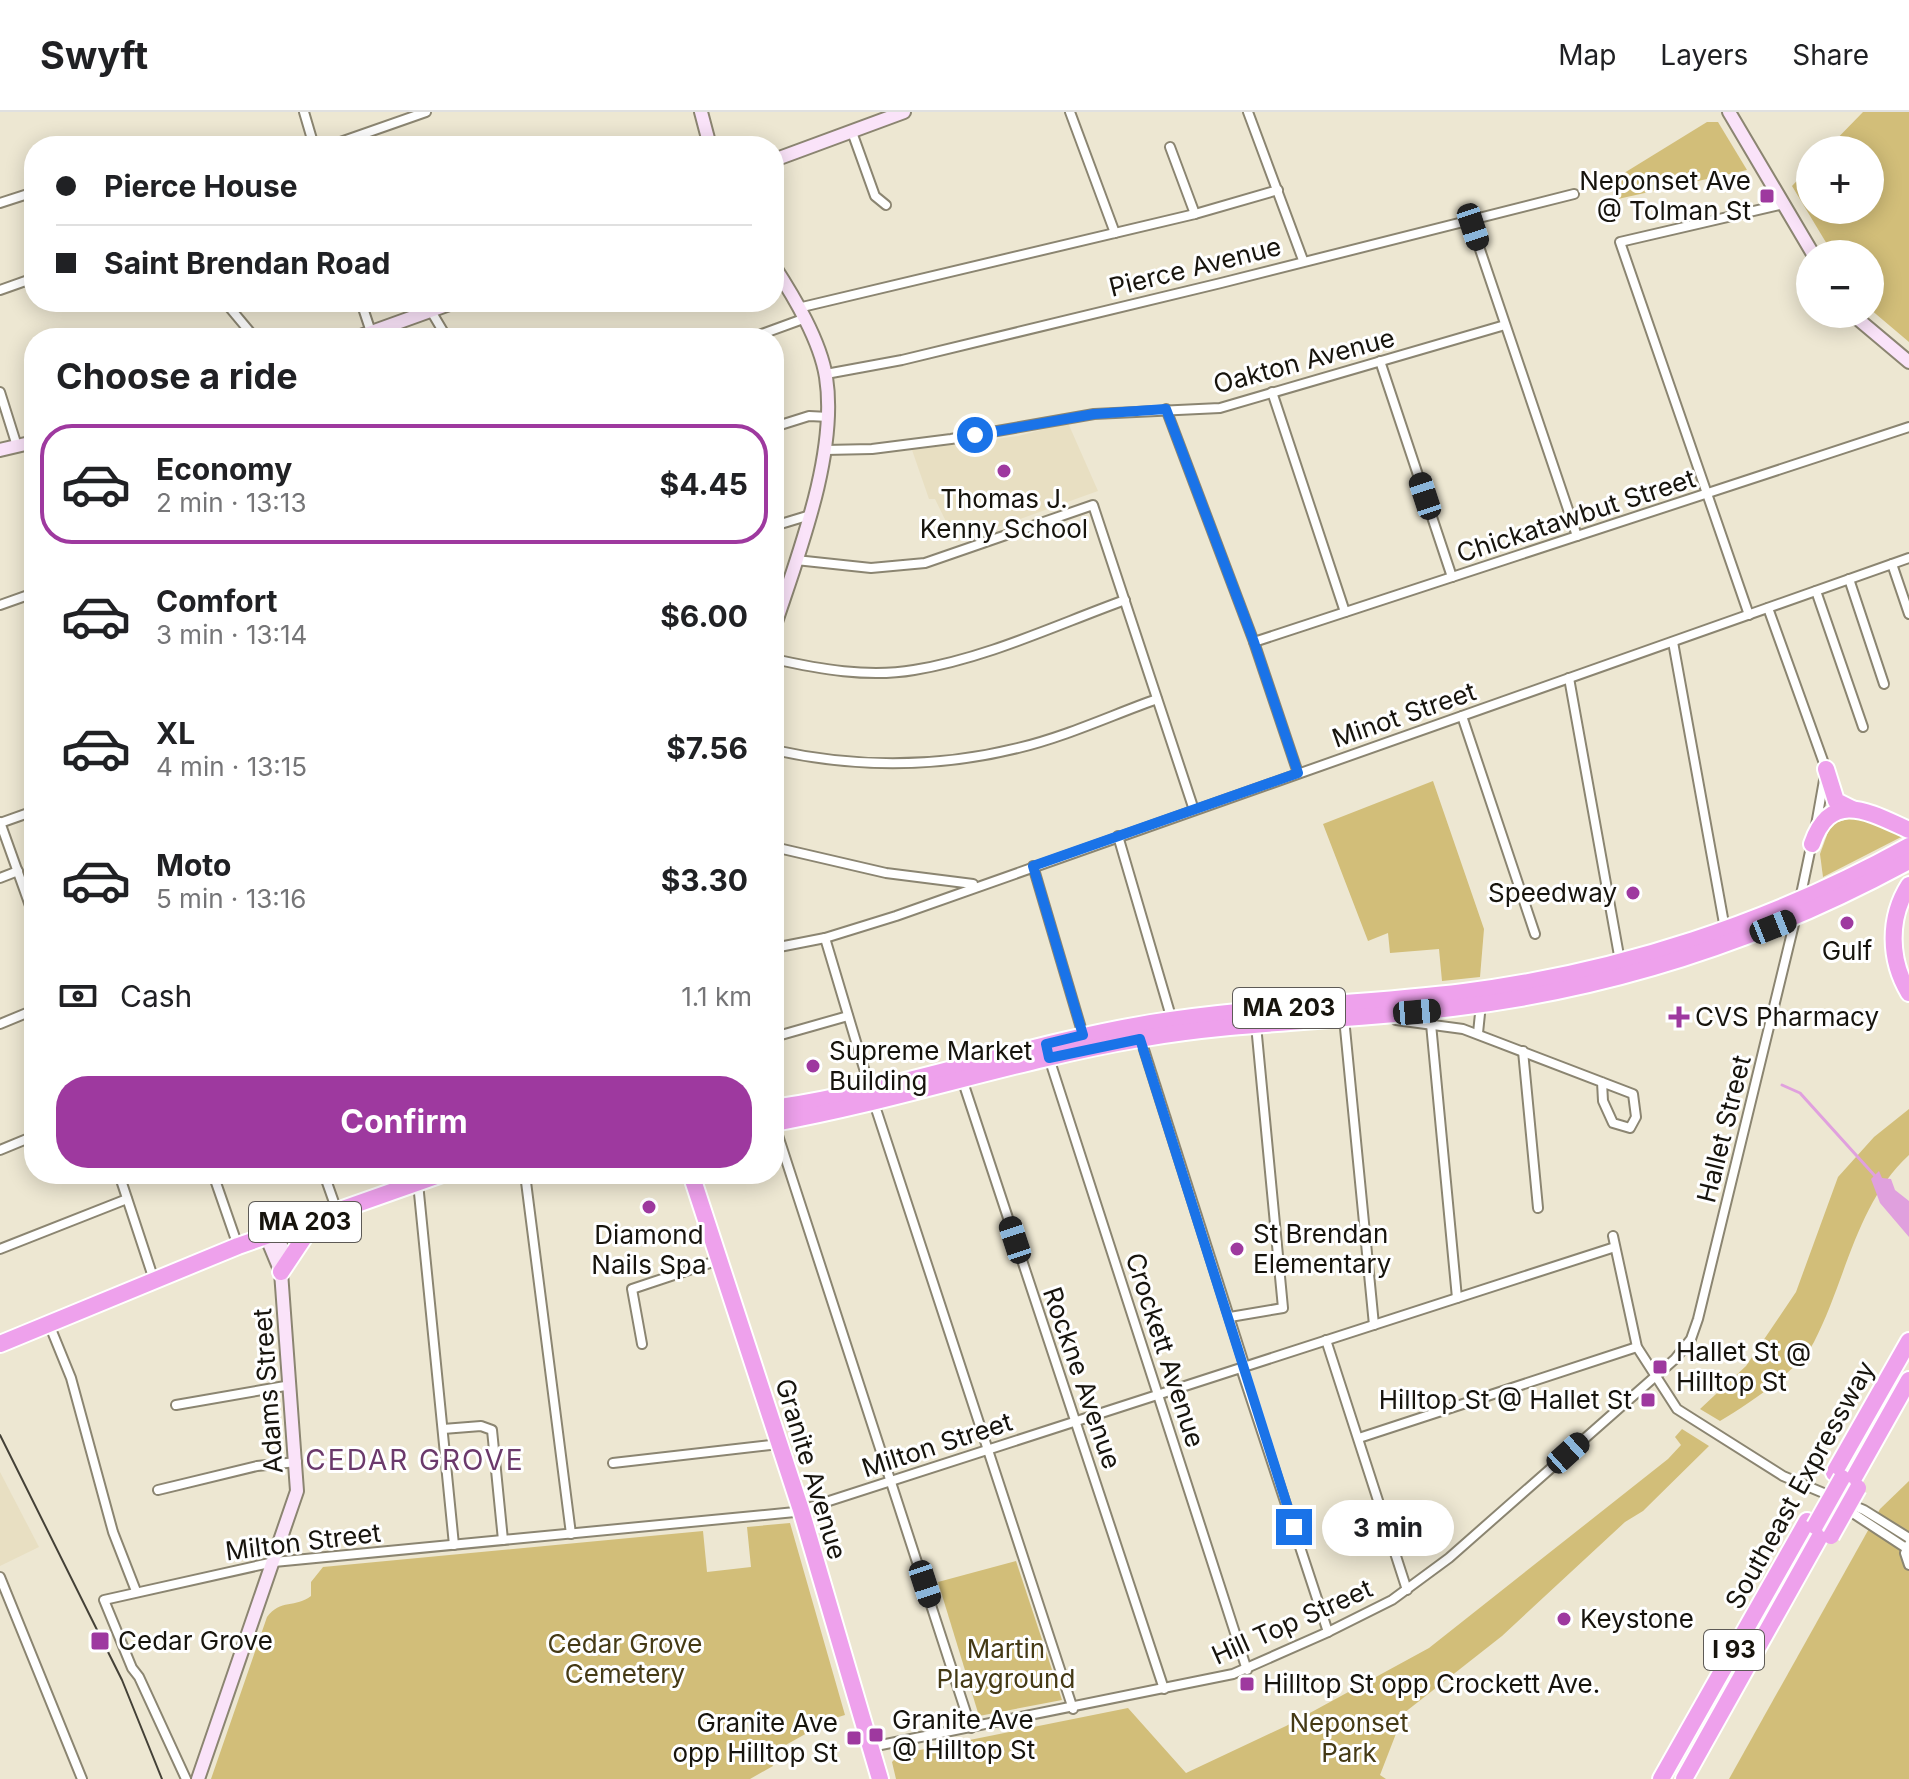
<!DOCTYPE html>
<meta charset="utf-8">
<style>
body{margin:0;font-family:Inter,sans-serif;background:#f6f6f6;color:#202124;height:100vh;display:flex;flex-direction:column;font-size:30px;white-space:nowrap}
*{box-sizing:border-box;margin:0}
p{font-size:26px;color:#757577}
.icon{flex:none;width:44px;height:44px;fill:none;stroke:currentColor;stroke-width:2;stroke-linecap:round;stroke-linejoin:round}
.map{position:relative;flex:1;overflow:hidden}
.drawer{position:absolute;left:24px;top:216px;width:760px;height:856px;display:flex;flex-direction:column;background:#fff;border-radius:32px;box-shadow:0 4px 20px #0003}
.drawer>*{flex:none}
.banner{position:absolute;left:24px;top:24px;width:760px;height:176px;border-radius:32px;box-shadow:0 4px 20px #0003;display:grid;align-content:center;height:176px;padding:0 32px;background:#fff}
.tools{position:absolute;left:1796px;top:24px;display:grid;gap:16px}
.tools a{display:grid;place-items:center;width:88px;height:88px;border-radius:50%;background:#fff;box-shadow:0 4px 20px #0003;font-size:40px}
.end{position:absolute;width:36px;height:36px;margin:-18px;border:10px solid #1a73e8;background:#fff;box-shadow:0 0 0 4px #fff}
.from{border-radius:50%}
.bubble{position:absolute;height:56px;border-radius:28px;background:#fff;box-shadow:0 4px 20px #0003;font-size:26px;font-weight:700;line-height:56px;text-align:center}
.car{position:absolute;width:24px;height:48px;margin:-24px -12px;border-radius:10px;box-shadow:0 0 6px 2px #0007;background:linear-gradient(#222 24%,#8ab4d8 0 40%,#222 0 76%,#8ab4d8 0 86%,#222 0)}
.banner b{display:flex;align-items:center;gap:28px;height:76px;font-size:30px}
.banner b+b{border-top:2px solid #e0e0e0}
.banner i{width:20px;height:20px;background:#202124}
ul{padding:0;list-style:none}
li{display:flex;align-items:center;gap:24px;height:120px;margin:0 16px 12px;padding:0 16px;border:4px solid transparent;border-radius:32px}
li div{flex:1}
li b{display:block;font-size:30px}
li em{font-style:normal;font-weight:700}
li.on{border-color:#9e399f}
li>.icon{width:72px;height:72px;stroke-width:1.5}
h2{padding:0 32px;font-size:36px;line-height:96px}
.pay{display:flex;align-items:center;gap:20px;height:88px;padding:0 32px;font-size:30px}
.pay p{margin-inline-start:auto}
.cta{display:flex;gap:16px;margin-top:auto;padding:16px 32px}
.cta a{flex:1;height:92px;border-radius:32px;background:#9e399f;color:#fff;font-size:32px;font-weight:700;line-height:92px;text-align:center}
header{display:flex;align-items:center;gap:48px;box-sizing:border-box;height:112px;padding:0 40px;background:#fff;border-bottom:2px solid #e0e0e0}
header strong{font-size:38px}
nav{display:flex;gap:44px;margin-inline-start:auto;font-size:28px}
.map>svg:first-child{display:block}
.built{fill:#e8dfc2}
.green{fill:#d2be79}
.water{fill:#e0a0de}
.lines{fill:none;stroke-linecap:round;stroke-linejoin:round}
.stream{stroke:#e0a0de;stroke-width:3}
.street-casing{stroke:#8b8571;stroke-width:12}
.secondary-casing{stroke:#8b8571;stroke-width:16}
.highway-casing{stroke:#fff;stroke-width:20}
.street{stroke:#fff;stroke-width:8}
.secondary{stroke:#fae3f9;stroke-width:12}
.highway{stroke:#eea1ec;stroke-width:16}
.tram{stroke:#444137;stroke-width:2}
.highway-bridge-casing{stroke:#fff;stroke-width:20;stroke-linecap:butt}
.highway-bridge{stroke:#eea1ec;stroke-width:16}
.route{stroke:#1a73e8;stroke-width:10}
.poi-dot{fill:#9e399f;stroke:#fff;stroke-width:3}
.labels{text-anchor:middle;stroke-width:6;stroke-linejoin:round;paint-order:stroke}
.shield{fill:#fff;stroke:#5d5a56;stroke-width:2}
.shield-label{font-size:24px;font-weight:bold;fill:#17140d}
.poi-label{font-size:26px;fill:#17140d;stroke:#fff;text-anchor:start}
.street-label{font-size:26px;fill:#17140d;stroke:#fff}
.park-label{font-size:26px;fill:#453a15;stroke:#fff}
.neighbourhood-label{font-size:28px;letter-spacing:2px;fill:#6b396b;stroke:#fff}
</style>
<header>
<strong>Swyft</strong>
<nav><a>Map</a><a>Layers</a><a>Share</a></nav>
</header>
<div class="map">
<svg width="1909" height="1667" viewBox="0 0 1909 1667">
<rect width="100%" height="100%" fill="#ede7d2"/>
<g class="built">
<polygon points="1068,311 1098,379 956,430 935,387 929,387 912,338 1018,324"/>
<polygon points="0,1360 39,1435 0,1454"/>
</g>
<g class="green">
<polygon points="1863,0 1909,0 1909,230 1870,197 1870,142 1833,142 1792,74 1810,55 1810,98 1870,98 1870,38 1826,38"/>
<polygon points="1707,10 1718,10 1747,58 1618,87 1616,66"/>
<polygon points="1433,669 1484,817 1480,865 1442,869 1439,837 1390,841 1388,821 1368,829 1323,712"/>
<polygon points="1858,704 1907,722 1823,765 1820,742 1831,712"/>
<path d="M1909,997v46c-53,49 -63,125 -95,187 -15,28 -67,63 -94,79l-20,-12 46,-43 50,-74 42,-115 36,-40z"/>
<polygon points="1682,1317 1709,1334 1643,1399 1625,1410 1502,1524 1404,1601 1380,1663 1386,1667 896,1667 892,1650 900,1642 1128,1596 1186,1661 1286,1614 1429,1536 1668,1347 1681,1333 1675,1325"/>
<polygon points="1909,1369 1909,1667 1729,1667 1880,1397"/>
<path d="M790,1411l55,192 -13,4 -64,36 5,11 -23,13h-539l56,-162c13,-18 29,-9 44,-21v-14l12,-15 380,-36 4,41 44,-5 -4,-40z"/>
<polygon points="1016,1449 1062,1588 979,1604 938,1470"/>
</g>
<polygon class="water" points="1879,1059 1882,1066 1891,1067 1895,1078 1909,1089 1909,1125 1880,1091 1871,1067"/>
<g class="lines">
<polyline class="stream" points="1782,973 1800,981 1875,1064"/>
<g class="street-casing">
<g id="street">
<polyline points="304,0 314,34"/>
<polyline points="1070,0 1115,121"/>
<polyline points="1248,0 1303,148"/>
<polyline points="852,20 875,84 886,93"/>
<polyline points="329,34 426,0"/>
<polyline points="1170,35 1195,102"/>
<polyline points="0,91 34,80"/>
<polyline points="1470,108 1577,424"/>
<polyline points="0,178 34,166"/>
<polyline points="225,190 255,226"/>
<polyline points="361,190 371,220"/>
<polyline points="798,196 1195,102 1278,78"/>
<polyline points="431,199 447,226"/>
<polyline points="751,226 803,207"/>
<polyline points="1380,249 1452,465"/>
<polyline points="826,262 902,248 1221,171 1574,82"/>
<polyline points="0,280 17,334"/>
<polyline points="1272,280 1345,500"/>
<polyline points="1166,297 1254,530 1298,661"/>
<polyline points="774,315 809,304 829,305"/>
<polyline points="825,338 872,337 951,327 1094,302 1220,296 1505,213"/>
<polyline points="774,414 807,404"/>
<polyline points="796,448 871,456 925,451 1093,393 1194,698"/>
<polyline points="1892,452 1909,502"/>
<polyline points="1849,467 1884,572"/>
<polyline points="1816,479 1863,615"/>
<polyline points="0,493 34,481"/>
<polyline points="1768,496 1826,657 1816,713"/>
<polyline points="1749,503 1620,130 1784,92"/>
<polyline points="1254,530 1909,315"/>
<polyline points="1673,530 1725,817"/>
<path d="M774,547c45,10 94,19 140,11 73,-12 142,-45 211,-70"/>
<polyline points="1569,566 1620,849"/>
<polyline points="1462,604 1535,822"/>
<path d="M774,638c81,18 163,18 244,-2 47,-11 94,-33 139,-49"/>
<polyline points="0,710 34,805"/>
<polyline points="0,711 34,699"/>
<polyline points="1118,724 1172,908"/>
<polyline points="774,735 886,761 973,772"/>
<polyline points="1033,754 1083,923"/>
<polyline points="0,766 18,759"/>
<polyline points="1800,787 1812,730"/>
<polyline points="825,826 877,1000 1073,1597"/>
<polyline points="774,836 825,826 896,804 1909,446"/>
<polyline points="1344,906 1374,1213"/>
<polyline points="1396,908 1463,917 1633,982 1636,1005 1630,1016 1613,1011 1603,989 1602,970"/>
<polyline points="0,912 34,898"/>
<polyline points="1431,912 1457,1186"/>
<polyline points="1478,921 1481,892"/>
<polyline points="774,925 848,904"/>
<polyline points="1140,925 1245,1255"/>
<polyline points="1523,939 1538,1096"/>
<polyline points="1049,946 1247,1558"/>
<polyline points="962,967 1164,1577"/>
<polyline points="774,1011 971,1616"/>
<polyline points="0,1038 34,1024"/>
<polyline points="119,1062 154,1168"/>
<polyline points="213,1062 238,1134"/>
<polyline points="324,1062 337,1099"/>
<polyline points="525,1062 571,1422"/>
<polyline points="418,1071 454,1433"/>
<polyline points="1613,1124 1637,1235 1677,1297 1783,1364 1864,1398 1909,1426"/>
<polyline points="0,1137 127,1087"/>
<polyline points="1230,1205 1283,1196 1256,913"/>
<polyline points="49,1212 71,1266 113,1420 136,1479"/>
<polyline points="1326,1228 1407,1478"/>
<polyline points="642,1232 632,1177 719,1148"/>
<polyline points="1241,1256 1328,1520"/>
<polyline points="176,1293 291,1273"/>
<polyline points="443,1317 481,1314 492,1318 503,1428"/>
<polyline points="1359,1326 1637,1235"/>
<polyline points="613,1351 779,1332"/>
<polyline points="158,1378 257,1354 297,1350"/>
<polyline points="1845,1396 1906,1436"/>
<polyline points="1909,1432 1905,1441 1909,1453"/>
<polyline points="0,1465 82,1667"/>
<polyline points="871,1635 1233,1562 1328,1520 1392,1488 1449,1446 1675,1247 1691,1227 1698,1207 1796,804"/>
<polyline points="186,1667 139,1565 132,1556 104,1488 274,1450 795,1400 1615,1135"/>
</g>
</g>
<g class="secondary-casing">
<g id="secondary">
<polyline points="701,0 710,34"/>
<polyline points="1729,0 1813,142"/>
<polyline points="774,48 904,0"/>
<path d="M774,154c20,31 46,74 52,111 12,76 -28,178 -52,251"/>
<polyline points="1852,202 1909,250"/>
<polyline points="355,226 455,190"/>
<polyline points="0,338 34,330"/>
<polyline points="266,1124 281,1160"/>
<polyline points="198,1667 297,1379 281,1160 284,1146 278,1120"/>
</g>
</g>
<g class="highway-casing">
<g id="highway">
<polyline points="1826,657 1836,689 1852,697"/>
<path d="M1812,732c19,-56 59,-31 97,-14"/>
<path d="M1909,773c-21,33 -20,75 0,108"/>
<path d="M774,996c128,-19 250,-64 377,-85 103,-17 209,-18 313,-31 156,-20 308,-70 445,-146"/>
<path d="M774,1011c123,-22 242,-63 365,-84 103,-18 209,-18 313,-31 161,-19 314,-69 457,-147"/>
<polyline points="691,1062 801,1398 880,1667"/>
<polyline points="281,1160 307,1121 321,1108"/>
<polyline points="0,1232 238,1134 442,1062"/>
<polyline points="1834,1361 1909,1229"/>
<polyline points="1851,1371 1909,1268"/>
<polyline points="1661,1667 1807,1409"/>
<polyline points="1684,1667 1823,1419"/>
</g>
</g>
<use href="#street" class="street"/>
<use href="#secondary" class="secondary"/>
<use href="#highway" class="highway"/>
<polyline class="tram" points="0,1323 122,1568 162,1667"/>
<g class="highway-bridge-casing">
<g id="highway-bridge">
<polyline points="1815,1414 1842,1366"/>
<polyline points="1831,1424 1858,1376"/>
</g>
</g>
<use href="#highway-bridge" class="highway-bridge"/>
</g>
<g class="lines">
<polyline class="route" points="975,323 1094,302 1166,297 1254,530 1298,661 1033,754 1083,923 1046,932 1049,946 1140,927 1294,1415"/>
</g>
<g class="poi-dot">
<rect x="1759" y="76" width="16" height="16" rx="4"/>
<circle cx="1004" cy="359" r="8"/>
<circle cx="1633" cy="781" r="8"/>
<circle cx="1847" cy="811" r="8"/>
<path d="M1675 893h8v8h8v8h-8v8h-8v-8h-8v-8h8z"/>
<circle cx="813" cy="954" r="8"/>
<circle cx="649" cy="1095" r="8"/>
<circle cx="1237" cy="1137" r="8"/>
<rect x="1652" y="1247" width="16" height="16" rx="4"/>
<rect x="1640" y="1280" width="16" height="16" rx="4"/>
<circle cx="1564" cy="1507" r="8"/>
<rect x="90" y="1519" width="20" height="20" rx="4"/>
<rect x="1239" y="1564" width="16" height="16" rx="4"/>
<rect x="868" y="1615" width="16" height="16" rx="4"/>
<rect x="846" y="1618" width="16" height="16" rx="4"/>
</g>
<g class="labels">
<g class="shield">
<rect x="1233" y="876" width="112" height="40" rx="6"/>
<rect x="249" y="1090" width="112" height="40" rx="6"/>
<rect x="1704" y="1518" width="60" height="40" rx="6"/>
</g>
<g class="shield-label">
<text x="1289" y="904">MA 203</text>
<text x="305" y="1118">MA 203</text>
<text x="1734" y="1546">I 93</text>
</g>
<g class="poi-label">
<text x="1751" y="78" text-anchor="end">Neponset Ave<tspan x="1751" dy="30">@ Tolman St</tspan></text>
<text x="1004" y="396" text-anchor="middle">Thomas J.<tspan x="1004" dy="30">Kenny School</tspan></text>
<text x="1617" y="790" text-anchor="end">Speedway</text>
<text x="1847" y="848" text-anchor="middle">Gulf</text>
<text x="1695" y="914">CVS Pharmacy</text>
<text x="829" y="948">Supreme Market<tspan x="829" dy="30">Building</tspan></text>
<text x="1253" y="1131">St Brendan<tspan x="1253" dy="30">Elementary</tspan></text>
<text x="649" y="1132" text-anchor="middle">Diamond<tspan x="649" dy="30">Nails Spa</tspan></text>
<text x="1676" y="1249">Hallet St @<tspan x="1676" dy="30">Hilltop St</tspan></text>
<text x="1632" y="1297" text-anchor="end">Hilltop St @ Hallet St</text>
<text x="1580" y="1516">Keystone</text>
<text x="118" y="1538">Cedar Grove</text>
<text x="1263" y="1581">Hilltop St opp Crockett Ave.</text>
<text x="892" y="1617">Granite Ave<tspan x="892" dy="30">@ Hilltop St</tspan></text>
<text x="838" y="1620" text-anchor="end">Granite Ave<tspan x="838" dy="30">opp Hilltop St</tspan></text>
</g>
<g class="street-label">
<text transform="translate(1195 155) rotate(-14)" y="9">Pierce Avenue</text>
<text transform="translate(1304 249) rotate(-15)" y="9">Oakton Avenue</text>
<text transform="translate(1576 404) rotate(-18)" y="9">Chickatawbut Street</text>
<text transform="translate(1404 603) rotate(-19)" y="9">Minot Street</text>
<text transform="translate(1724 1017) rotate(-76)" y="9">Hallet Street</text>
<text transform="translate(1165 1238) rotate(72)" y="9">Crockett Avenue</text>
<text transform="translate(1082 1266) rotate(71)" y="9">Rockne Avenue</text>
<text transform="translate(268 1279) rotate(-94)" y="9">Adams Street</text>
<text transform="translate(937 1333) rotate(-18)" y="9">Milton Street</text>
<text transform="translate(811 1357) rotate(73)" y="9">Granite Avenue</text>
<text transform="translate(1800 1373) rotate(-61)" y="9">Southeast Expressway</text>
<text transform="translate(303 1430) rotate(-7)" y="9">Milton Street</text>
<text transform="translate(1292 1510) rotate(-24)" y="9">Hill Top Street</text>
</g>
<g class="park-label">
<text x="625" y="1541">Cedar Grove<tspan x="625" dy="30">Cemetery</tspan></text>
<text x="1006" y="1546">Martin<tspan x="1006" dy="30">Playground</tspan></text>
<text x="1349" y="1620">Neponset<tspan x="1349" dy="30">Park</tspan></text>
</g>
<g class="neighbourhood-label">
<text x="415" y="1358">CEDAR GROVE</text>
</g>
</g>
</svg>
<div class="tools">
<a>+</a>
<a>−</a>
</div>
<i class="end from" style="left:975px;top:323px"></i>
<i class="end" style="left:1294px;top:1415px"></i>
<div class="bubble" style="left:1322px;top:1388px;width:132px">3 min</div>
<i class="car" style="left:1473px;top:115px;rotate:162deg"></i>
<i class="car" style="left:1425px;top:384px;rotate:342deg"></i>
<i class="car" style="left:1773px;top:815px;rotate:68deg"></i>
<i class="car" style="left:1417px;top:900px;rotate:85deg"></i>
<i class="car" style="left:1015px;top:1128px;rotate:342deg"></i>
<i class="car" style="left:1568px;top:1341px;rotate:48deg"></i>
<i class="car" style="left:925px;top:1472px;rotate:162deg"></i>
<div class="banner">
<b><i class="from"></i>Pierce House</b>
<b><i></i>Saint Brendan Road</b>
</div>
<section class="drawer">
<h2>Choose a ride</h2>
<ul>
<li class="on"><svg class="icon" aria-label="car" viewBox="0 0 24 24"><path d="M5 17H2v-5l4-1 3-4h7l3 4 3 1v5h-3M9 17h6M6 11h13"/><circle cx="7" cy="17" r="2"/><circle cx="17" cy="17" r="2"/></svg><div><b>Economy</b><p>2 min · 13:13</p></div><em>$4.45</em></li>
<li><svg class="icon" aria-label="car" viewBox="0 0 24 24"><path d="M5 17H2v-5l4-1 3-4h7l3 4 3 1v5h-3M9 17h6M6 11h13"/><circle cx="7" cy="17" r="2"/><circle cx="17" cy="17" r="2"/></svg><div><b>Comfort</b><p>3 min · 13:14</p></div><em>$6.00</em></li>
<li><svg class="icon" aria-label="car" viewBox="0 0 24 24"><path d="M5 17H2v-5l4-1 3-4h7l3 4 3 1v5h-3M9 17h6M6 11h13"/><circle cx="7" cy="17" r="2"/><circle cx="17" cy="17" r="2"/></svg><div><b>XL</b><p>4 min · 13:15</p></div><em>$7.56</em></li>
<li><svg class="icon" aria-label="car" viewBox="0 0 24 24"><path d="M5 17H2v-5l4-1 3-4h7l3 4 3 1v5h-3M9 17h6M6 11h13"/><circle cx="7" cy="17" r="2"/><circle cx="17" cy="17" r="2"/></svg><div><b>Moto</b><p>5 min · 13:16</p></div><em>$3.30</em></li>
</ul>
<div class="pay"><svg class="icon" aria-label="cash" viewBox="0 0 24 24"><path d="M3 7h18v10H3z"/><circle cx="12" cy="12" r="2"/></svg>Cash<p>1.1 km</p></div>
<div class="cta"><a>Confirm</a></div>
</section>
</div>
